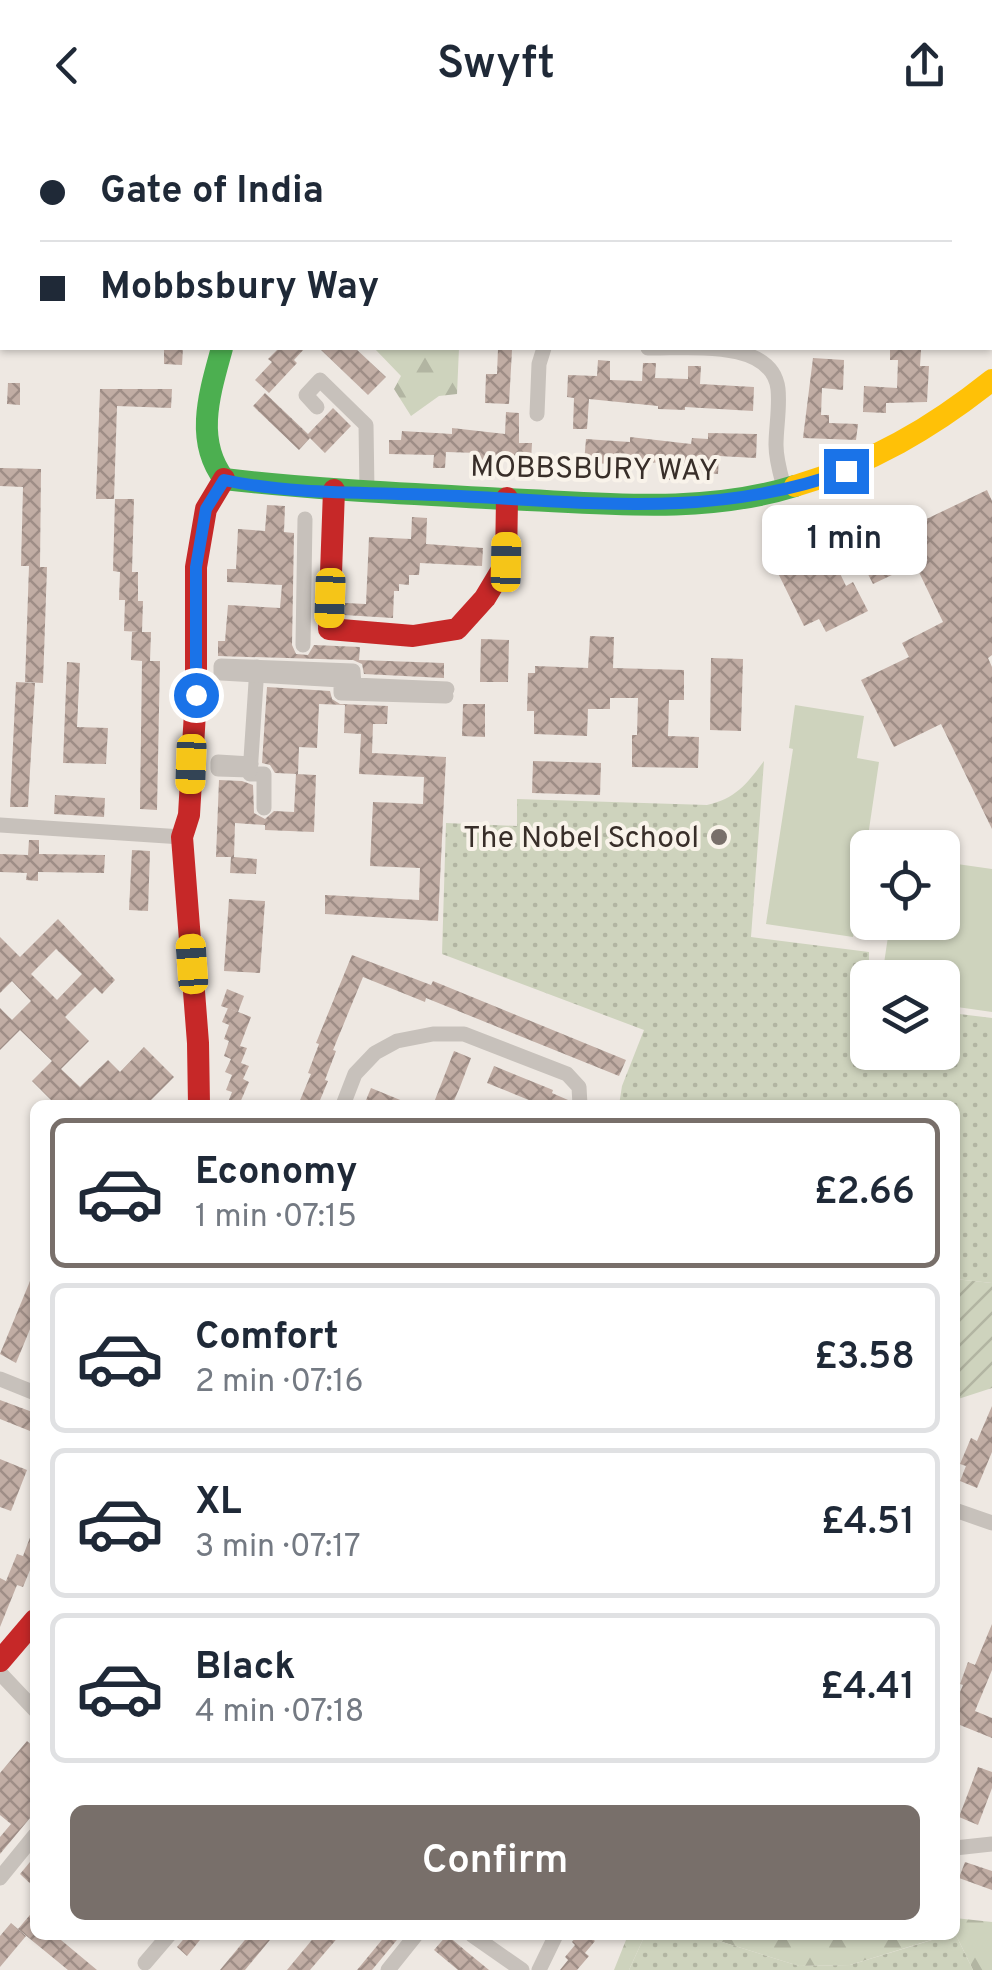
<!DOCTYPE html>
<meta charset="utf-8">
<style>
body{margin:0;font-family:Overpass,sans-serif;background:#f6f6f7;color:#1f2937;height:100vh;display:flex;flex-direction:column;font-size:38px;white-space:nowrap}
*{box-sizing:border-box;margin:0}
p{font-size:32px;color:#747a83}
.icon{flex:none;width:55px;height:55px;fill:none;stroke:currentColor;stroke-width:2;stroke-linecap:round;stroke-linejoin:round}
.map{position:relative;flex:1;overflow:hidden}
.panel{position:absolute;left:30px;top:970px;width:930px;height:840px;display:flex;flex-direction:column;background:#fff;border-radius:15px;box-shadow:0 2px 8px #0004}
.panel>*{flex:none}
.top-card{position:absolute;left:0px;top:0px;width:992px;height:220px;box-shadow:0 2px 8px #0004;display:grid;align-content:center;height:220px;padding:0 40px;background:#fff}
.buttons{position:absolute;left:850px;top:700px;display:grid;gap:20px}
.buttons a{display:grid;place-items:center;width:110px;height:110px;border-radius:15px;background:#fff;box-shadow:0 2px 8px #0004;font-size:50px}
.end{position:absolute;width:45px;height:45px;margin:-22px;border:12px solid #1a73e8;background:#fff;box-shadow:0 0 0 5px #fff}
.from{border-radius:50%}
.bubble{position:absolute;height:70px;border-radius:15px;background:#fff;box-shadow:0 2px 8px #0004;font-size:32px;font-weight:600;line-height:70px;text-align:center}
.car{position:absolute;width:30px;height:60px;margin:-30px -15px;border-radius:12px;box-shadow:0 0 8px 2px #0007;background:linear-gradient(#f5c518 24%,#345 0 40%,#f5c518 0 76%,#345 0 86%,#f5c518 0)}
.top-card b{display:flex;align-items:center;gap:35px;height:95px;font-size:38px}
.top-card b+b{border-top:2px solid #e0e1e3}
.top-card i{width:25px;height:25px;background:#1f2937}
ul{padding:18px 0 0;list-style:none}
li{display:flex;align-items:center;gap:30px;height:150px;margin:0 20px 15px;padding:0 20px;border:5px solid #e0e1e3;border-radius:15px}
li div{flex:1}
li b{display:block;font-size:38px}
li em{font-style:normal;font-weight:600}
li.on{border-color:#786f6a}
li>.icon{width:90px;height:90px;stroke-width:1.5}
.primary-button{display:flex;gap:20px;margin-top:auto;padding:20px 40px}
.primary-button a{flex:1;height:115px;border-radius:15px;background:#786f6a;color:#fff;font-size:40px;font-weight:600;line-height:115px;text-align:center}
header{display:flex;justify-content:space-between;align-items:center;height:130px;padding:0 40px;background:#fff;font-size:45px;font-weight:600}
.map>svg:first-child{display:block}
.grass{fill:#ced3bd}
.forest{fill:url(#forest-firs)}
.park{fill:url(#park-dots)}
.garden{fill:url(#garden-furrows)}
.building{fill:url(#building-cross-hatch);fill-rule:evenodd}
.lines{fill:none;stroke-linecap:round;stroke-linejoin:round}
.street{stroke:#c7c1bb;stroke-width:15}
.fast{stroke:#4caf50;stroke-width:22}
.slow{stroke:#ffc107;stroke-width:22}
.jam{stroke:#c62828;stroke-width:22}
.route{stroke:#1a73e8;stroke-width:12}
.poi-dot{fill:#786f6a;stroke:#f9f3ea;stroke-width:4}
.labels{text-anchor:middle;stroke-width:8;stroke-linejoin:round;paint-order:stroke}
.street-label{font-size:30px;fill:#382e29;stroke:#f9f3ea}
.poi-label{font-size:30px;fill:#382e29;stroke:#f9f3ea;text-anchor:end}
</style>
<header><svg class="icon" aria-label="back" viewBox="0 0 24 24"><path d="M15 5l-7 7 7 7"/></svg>Swyft<svg class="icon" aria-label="share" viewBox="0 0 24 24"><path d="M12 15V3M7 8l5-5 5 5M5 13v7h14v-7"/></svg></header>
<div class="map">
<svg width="992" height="1840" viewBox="0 0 992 1840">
<defs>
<pattern id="forest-firs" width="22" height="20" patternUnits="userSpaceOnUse" patternTransform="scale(2.5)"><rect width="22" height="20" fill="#ced3bd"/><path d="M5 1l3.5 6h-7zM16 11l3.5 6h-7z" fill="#b2b5a2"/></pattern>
<pattern id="park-dots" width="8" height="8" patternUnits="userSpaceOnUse" patternTransform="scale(2.5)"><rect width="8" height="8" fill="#ced3bd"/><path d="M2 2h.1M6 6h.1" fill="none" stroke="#b2b5a2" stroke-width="1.8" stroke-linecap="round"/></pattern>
<pattern id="garden-furrows" width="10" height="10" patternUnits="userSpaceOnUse" patternTransform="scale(2.5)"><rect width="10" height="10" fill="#ced3bd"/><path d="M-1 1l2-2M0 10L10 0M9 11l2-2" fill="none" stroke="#b2b5a2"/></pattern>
<pattern id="building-cross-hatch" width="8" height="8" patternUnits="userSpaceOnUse" patternTransform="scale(2.5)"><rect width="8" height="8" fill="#c1ada4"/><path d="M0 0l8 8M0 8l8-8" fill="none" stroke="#9e8d86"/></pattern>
</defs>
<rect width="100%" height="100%" fill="#eee8e2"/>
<g class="grass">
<polygon points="795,575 864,586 857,628 879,632 853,807 766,794 793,619 789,618"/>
<polygon points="943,732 992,739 992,882 943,875 942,848 882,847 890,793 942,792"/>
</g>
<g class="forest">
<polygon points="374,218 459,218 457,264 439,266 411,286 394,259 401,246"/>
<polygon points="955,1788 992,1792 992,1840 973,1840 955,1803"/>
<polygon points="628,1805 645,1805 629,1840 614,1840"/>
<polygon points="700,1805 947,1805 850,1835 799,1836"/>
</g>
<g class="park">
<path d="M764,631l-13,176 118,15 -1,100h74l1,-40 49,6v265l-37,-4v-174h-336l3,-19 22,-56 -202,-76 4,-131 71,3v-27l190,6c28,-6 40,-21 57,-44z"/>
<polygon points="955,1803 973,1840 629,1840 645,1805 700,1805 799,1836 850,1835"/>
</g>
<polygon class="garden" points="955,1149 992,1153 992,1258 955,1270"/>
<g class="building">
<polygon points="164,218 183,218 182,235 164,234"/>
<polygon points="279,218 305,218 294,230 297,233 269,263 255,250 272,232 268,229"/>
<polygon points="319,218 355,218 386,247 368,265"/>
<polygon points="890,218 921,220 920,236 929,236 927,272 886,273 886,283 863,282 864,256 897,258 898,230 890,230"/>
<polygon points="498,219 512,220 509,274 485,273 486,244 497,244"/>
<polygon points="813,228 844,230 843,260 822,258 821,285 829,285 829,293 858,294 856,310 803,308"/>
<polygon points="598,230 610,231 610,250 642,251 643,233 656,233 655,248 688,249 688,236 701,236 700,254 754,257 753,281 685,277 685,280 658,279 658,276 589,269 587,299 573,299 574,268 567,267 568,245 597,246"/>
<polygon points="8,253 20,253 20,275 7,274"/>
<polygon points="100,259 172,259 171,278 117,276 114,369 96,369"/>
<polygon points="265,263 308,304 333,278 351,296 325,323 310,308 299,320 253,276"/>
<polygon points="506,282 519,283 519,313 532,313 531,331 491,330 490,341 478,340 479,323 446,322 445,338 433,338 434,325 389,324 389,310 401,310 402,301 452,304 452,298 505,304"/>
<polygon points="708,303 757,304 756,328 719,326 718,344 706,343 707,338 673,337 673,350 661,349 662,333 628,331 628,347 616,347 616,334 584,333 586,309 630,312 630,307 691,314 692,308 708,309"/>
<polygon points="0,338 41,339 40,437 47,437 43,553 25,552 29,436 21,436 23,357 0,356"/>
<polygon points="987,360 992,371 992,525 988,528 992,537 992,699 941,594 894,617 861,550 909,527 902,513 943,492 915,434 873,454 846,401 891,406"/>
<polygon points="115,369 134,369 132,442 138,442 138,471 143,471 142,502 151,502 150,531 160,531 157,680 140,679 142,531 131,530 132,502 139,502 124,501 125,470 119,470 120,442 113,441"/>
<polygon points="267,375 285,376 284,402 294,403 292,515 296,524 308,525 314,515 360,517 359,530 444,533 444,548 364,544 362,534 353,530 218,526 218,511 225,511 228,475 280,478 282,455 227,452 227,439 236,439 238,399 265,401"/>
<polygon points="412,387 427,388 426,414 483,418 482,436 420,433 419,445 409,445 409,455 399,454 399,461 394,461 393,488 344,485 345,473 366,474 369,407 411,409"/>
<polygon points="808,407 813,416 824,410 846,456 853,452 868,481 826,502 819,489 804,496 774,435 786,429 781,417"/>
<polygon points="590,506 614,507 613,538 684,540 684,570 669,570 668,606 699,607 698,638 632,637 632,605 637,605 638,568 610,568 610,579 588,579 587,606 534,604 534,581 527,581 528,543 535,543 535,536 588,538"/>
<polygon points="481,509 509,510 508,552 480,552"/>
<polygon points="711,528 743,529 741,601 710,600"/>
<polygon points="67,532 80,533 77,597 108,598 106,634 63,633"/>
<polygon points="16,552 35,553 28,677 10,677"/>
<polygon points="267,557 330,561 332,569 340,574 388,576 387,594 373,594 372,623 446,627 438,791 325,784 325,765 419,770 420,738 370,736 373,672 423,674 424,647 359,644 361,604 344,603 345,575 319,574 317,618 299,617 298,644 275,643 270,635 262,633"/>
<polygon points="463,574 485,574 485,607 462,606"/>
<polygon points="533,631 601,633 600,665 532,663"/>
<polygon points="296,644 316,645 314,702 265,700 265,695 235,693 234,727 257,729 256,744 230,743 231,727 216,727 219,650 242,651 253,655 254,683 265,689 274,681 294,682"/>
<polygon points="55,665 105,668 104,687 54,684"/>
<polygon points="29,710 39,710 39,724 105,725 104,743 38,742 38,751 26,750 27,743 0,742 0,724 28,725"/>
<polygon points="132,720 150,721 148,781 129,780"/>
<polygon points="229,769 265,771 260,843 224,841"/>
<path d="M58,789l57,61 -13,14 -7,-7 -30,30 24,24 -28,28 19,18 28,-27 12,12 24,-25 30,30 -28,28h-90l-24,-24 20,-20 -32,-31 -20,20v-42l12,12 19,-19 -19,-20 -12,12v-56l20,20zM56,819l26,25 -25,26 -26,-26z"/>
<polygon points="352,825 431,855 433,851 626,930 619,946 426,868 425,872 363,847 333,920 336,921 325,950 328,951 318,975 298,975 311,944 308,943 319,914 316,913"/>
<polygon points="227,859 244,866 238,882 221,876"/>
<polygon points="228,878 251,887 240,916 247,918 241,933 249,936 243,949 249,952 239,975 227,975 232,962 226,960 232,945 225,942 231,929 224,926 229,911 224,909 229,895 222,892"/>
<polygon points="454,921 471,928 460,957 452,975 433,975"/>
<polygon points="494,936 553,960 552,963 568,970 569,975 541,975 487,953"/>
<polygon points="371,958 410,974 410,975 364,975"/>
<polygon points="35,1139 35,1187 16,1233 0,1224"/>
<polygon points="0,1270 35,1283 35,1303 0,1289"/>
<polygon points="992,1276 992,1322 977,1358 960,1351 966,1336 960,1334 971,1308 977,1311"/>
<polygon points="0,1329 27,1340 11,1381 0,1377"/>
<polygon points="34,1397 35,1428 23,1457 17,1455 0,1497 0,1448 6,1451 17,1424 23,1426"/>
<polygon points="992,1494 992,1540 975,1581 992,1588 992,1608 955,1593 955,1574 963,1555 960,1554 968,1532 975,1535"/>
<polygon points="27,1611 35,1618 35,1682 0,1724 0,1707 11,1694 0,1685 0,1643"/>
<polygon points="978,1637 992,1642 992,1658 978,1695 959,1687"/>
<polygon points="35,1726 35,1758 20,1744"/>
<polygon points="965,1732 992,1741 992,1760 959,1748"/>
<polygon points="35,1779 35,1805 55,1805 97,1840 68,1840 18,1799"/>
<polygon points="11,1793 26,1806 0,1837 0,1806"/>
<polygon points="187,1805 204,1805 187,1826 177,1817"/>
<polygon points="249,1805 274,1805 245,1840 220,1840"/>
<polygon points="316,1805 340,1805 310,1840 287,1840"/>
<polygon points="386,1805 401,1805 372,1840 357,1840"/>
<polygon points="447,1805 467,1822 489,1840 458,1840 434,1820"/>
<polygon points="577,1805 588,1805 595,1811 585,1823 589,1826 577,1840 560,1840 568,1830 565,1827 575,1815 572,1812"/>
</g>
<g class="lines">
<g class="street">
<polyline points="12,0 12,2"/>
<polyline points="798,0 800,2"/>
<polyline points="990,142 992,143"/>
<polyline points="0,153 2,151"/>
<path d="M648,218c39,1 124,-10 130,41 2,19 -2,38 -2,56 0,16 5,31 9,46"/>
<polyline points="317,277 306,265 320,250 366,295 367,361"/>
<polyline points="537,284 539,234 544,218"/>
<polyline points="303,515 305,389"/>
<polyline points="257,537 250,644 264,644 264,678"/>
<polyline points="446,566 341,563 341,550 221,543 221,536 353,541 354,555 447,559"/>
<polyline points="250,640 218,639 218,632 251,634"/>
<polyline points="0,695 182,707"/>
<polyline points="343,975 355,944 375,923 397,911 433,904 464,904 567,944 579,957 580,975"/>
<polyline points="0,1249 35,1263"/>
<polyline points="955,1380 992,1393"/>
<polyline points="0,1543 35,1580"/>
<polyline points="955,1718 992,1714"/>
<polyline points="0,1748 35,1705"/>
<polyline points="472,1805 522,1840"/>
<polyline points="145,1833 169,1805"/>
<polyline points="388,1840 416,1805"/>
<polyline points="539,1840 556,1805"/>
</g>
<g class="fast">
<path d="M222,218c-12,44 -28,92 2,131"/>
<path d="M224,349c94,11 188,15 282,20 97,4 196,16 289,-13"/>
</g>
<g class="slow">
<polyline points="283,2 284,0"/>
<path d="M795,356c75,-22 137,-58 197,-106"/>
</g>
<g class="jam">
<polyline points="334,360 329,499 413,506 457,499 485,468 506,433 507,368"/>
<polyline points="199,975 198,913 182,707 189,685 196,565 196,437 206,379 224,349"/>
<polyline points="0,1531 35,1490"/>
</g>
</g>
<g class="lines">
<path class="route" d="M196,565v-128l10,-58 18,-29c68,15 144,12 213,15 143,6 272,26 409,-24"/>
</g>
<circle class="poi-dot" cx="719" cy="707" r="10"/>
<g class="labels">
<g class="street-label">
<text transform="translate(594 338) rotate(1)" y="10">MOBBSBURY WAY</text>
</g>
<g class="poi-label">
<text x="699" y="717">The Nobel School</text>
</g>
</g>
</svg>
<div class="buttons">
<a><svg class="icon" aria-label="locate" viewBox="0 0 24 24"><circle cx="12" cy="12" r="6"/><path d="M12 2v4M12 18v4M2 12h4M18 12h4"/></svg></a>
<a><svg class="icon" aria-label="layers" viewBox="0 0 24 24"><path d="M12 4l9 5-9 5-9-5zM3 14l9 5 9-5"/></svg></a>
</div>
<i class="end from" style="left:196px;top:565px"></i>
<i class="end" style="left:846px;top:341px"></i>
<div class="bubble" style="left:762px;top:375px;width:165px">1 min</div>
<i class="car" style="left:506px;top:432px;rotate:1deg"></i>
<i class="car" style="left:330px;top:468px;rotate:182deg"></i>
<i class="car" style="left:191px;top:634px;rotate:182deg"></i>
<i class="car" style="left:192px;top:834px;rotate:356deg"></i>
<div class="top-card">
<b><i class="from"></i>Gate of India</b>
<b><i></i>Mobbsbury Way</b>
</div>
<section class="panel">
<ul>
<li class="on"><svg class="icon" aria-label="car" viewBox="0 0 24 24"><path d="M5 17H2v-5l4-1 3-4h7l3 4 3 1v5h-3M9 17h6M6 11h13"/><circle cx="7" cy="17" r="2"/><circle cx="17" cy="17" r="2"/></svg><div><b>Economy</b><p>1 min · 07:15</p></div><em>£2.66</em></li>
<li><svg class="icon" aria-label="car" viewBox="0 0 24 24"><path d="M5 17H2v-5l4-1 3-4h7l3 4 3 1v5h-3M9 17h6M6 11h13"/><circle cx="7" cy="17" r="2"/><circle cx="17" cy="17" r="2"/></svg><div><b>Comfort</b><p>2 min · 07:16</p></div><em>£3.58</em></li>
<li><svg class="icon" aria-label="car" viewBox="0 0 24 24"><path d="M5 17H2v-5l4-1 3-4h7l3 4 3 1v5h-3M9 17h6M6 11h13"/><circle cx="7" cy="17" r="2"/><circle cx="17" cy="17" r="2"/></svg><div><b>XL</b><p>3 min · 07:17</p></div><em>£4.51</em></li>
<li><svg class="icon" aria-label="car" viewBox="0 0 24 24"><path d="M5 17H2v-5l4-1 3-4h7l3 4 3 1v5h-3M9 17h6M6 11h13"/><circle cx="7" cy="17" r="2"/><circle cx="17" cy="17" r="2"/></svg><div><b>Black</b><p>4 min · 07:18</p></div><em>£4.41</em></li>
</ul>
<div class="primary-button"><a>Confirm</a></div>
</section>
</div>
